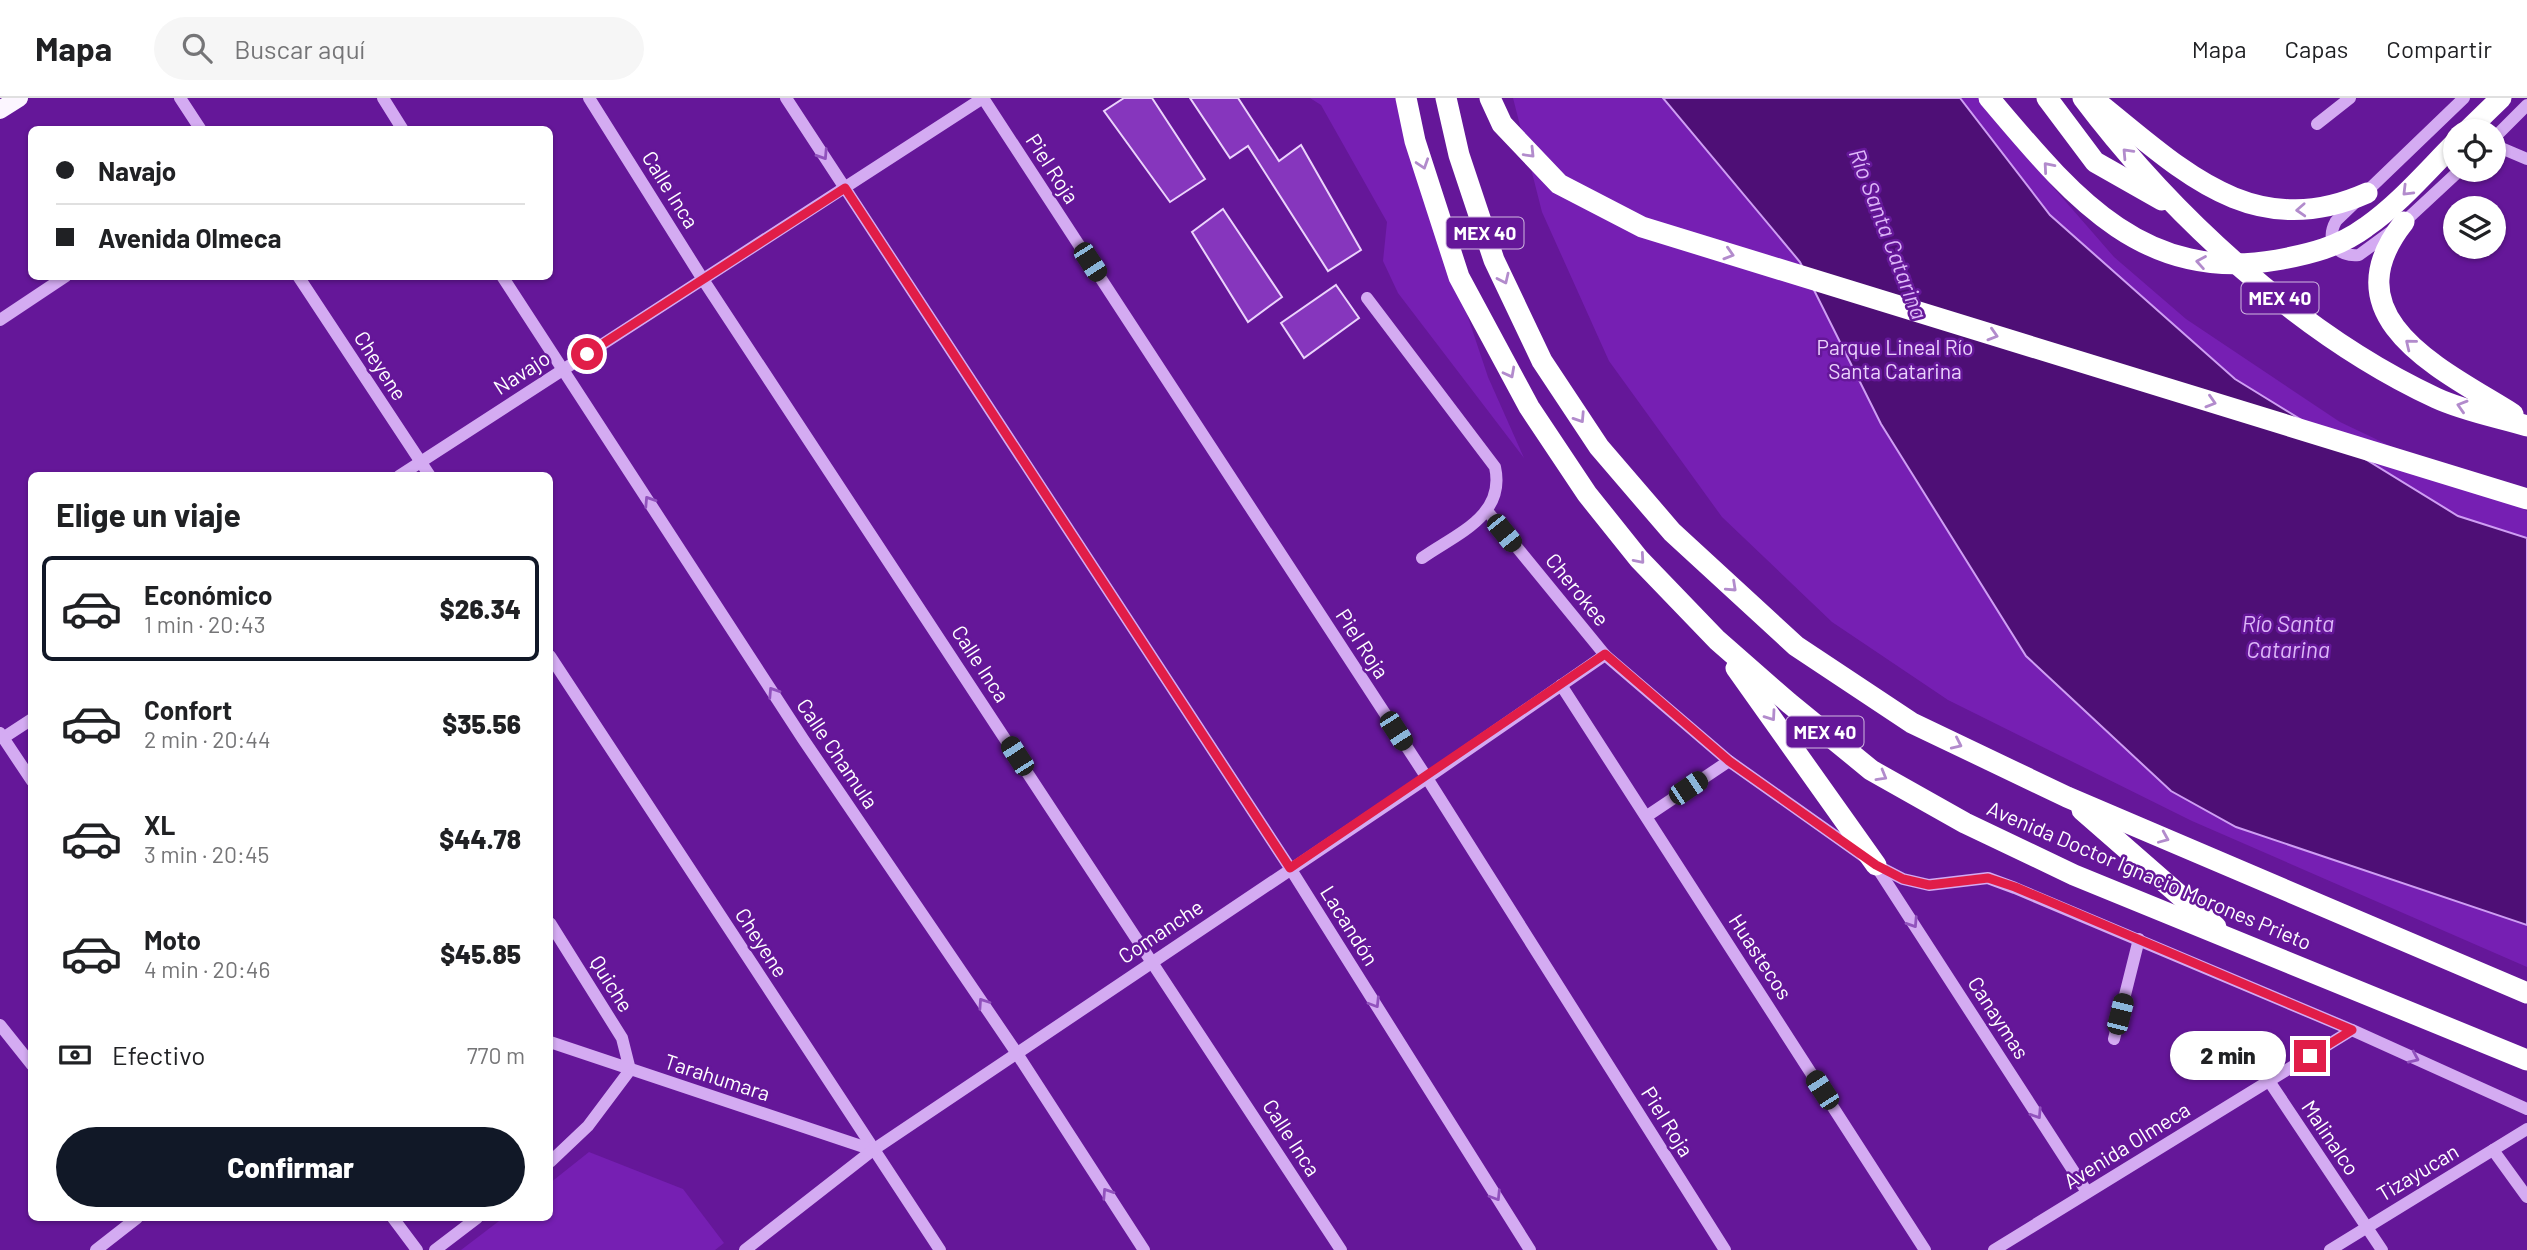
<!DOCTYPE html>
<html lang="es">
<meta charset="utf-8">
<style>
body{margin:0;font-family:Barlow,sans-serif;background:#f6f6f6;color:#202124;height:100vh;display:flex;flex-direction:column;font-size:26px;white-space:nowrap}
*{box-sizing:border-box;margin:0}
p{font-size:23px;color:#757577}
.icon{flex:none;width:38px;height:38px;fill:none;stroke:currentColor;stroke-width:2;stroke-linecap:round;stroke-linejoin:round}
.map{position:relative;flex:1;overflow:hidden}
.details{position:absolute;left:28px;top:374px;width:525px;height:749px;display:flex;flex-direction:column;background:#fff;border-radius:10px;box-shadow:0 2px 5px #0004}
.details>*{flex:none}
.hud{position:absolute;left:28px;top:28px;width:525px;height:154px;border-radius:10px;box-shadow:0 2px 5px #0004;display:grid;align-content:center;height:154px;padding:0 28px;background:#fff}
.fabs{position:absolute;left:2443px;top:21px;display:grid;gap:14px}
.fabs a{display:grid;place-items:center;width:63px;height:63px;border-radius:50%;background:#fff;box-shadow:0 2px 5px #0004;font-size:35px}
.end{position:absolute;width:32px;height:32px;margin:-16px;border:9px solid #e11d48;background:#fff;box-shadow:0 0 0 4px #fff}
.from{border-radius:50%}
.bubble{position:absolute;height:49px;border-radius:24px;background:#fff;box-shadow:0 2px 5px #0004;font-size:23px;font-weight:800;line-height:49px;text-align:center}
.car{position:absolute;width:21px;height:42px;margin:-21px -10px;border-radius:9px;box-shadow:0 0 5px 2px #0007;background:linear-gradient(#222 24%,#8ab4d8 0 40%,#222 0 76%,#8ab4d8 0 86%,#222 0)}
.hud b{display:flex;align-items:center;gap:24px;height:66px;font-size:26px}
.hud b+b{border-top:2px solid #e0e0e0}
.hud i{width:18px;height:18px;background:#202124}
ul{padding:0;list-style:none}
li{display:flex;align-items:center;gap:21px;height:105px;margin:0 14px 10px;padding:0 14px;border:4px solid transparent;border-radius:10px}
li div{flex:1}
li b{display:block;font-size:26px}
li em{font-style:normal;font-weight:800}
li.selected{border-color:#111827}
li>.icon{width:63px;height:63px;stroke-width:1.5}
h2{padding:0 28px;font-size:32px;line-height:84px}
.pay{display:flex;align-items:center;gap:18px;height:77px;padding:0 28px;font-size:26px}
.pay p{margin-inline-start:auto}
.button{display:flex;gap:14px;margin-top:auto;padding:14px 28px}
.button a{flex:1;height:80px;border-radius:42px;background:#111827;color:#fff;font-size:28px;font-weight:800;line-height:80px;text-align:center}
header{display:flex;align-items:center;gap:42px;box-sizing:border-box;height:98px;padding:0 35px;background:#fff;border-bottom:2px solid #e0e0e0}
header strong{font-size:33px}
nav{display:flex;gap:38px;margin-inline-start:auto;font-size:24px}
.search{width:490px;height:63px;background:#f6f6f6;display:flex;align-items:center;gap:18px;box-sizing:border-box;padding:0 24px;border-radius:38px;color:#757577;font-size:26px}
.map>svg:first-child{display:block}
.green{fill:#761fb3}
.water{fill:#4e0f76;stroke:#cf9ef4;stroke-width:2}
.building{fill:#8636bd;stroke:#ebd3fc;stroke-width:2}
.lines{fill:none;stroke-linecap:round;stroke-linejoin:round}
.minor{stroke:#d4abf2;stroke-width:12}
.major{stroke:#fcf6ff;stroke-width:18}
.highway{stroke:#fff;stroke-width:21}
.oneway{stroke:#b28bcc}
.oneway2{stroke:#9152bd}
.route{stroke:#e11d48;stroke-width:9}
.labels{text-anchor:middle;stroke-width:5;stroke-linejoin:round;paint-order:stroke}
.shield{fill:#651799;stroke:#d1b9e0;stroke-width:2}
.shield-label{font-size:19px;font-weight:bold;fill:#fff}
.street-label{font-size:21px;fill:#fff;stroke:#651799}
.park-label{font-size:21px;fill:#ebd3fc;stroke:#651799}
.water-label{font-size:23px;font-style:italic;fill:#ddb7f8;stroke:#651799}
</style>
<header>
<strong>Mapa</strong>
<div class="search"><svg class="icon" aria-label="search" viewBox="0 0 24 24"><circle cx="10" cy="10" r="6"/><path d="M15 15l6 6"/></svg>Buscar aquí</div>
<nav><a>Mapa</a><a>Capas</a><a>Compartir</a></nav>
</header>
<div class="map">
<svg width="2527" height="1152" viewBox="0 0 2527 1152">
<rect width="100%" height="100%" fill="#651799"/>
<g class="green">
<polygon points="1310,0 1407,0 1425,91 1488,279 1524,360 1398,195 1383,163 1387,124 1321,7"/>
<polygon points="1513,0 1983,0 2025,57 2114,159 2186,221 2340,324 2527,413 2527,869 2192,723 1948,602 1832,524 1722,419 1609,263 1542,114"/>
<polygon points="589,1054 683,1091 724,1145 715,1152 461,1152 503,1120 550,1120 550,1085"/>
</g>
<polygon class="water" points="1663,0 1960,0 2050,117 2235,281 2458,418 2527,440 2527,827 2236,729 2171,693 2026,558 1881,326 1800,164"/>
<g class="building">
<polygon points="1124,0 1152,0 1205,81 1170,104 1104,13"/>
<polygon points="1190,0 1238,0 1279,63 1301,47 1361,152 1328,173 1248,48 1230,60"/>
<polygon points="1223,111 1282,199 1248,224 1192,134"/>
<polygon points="1336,187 1359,220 1304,260 1281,225"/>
</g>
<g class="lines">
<g class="minor">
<polyline points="180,0 201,32"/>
<polyline points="383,0 403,32"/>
<polyline points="589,0 702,180 1341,1152"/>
<polyline points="786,0 1290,770 1530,1152"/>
<polyline points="983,0 1427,680 1725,1152"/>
<polyline points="2317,26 2350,0"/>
<polyline points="2494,40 2527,7"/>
<polyline points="2494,47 2527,61"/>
<path d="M2460,72l-56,52 -45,33c-22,2 -34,-14 -23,-34l128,-123"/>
<polyline points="298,178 430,378"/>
<polyline points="502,178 803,641 1016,954 1144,1152"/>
<path d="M1367,200l128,169c11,49 -39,67 -73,91"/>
<polyline points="0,222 66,178"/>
<polyline points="399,378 983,0"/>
<polyline points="1488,414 1605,557 1729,663 1876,767 1903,781 1929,787 1988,780 2015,790 2352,932 2527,1011"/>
<polyline points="550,558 940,1152"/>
<polyline points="1561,587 1925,1152"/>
<polyline points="0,635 32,683"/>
<polyline points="3,640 32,621"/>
<polyline points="1647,718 1729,663"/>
<polyline points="1876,768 2087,1094"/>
<polyline points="550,825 622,940 630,972 588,1028 550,1064"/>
<polyline points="0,927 32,967"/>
<polyline points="2114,941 2139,841"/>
<polyline points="550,944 873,1052"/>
<polyline points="2269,983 2382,1152"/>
<polyline points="2493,1052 2527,1099"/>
<polyline points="393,1120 417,1152"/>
<polyline points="96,1152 137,1120"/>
<polyline points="435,1152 477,1120"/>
<polyline points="745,1152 873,1052 1427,680 1605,557"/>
<polyline points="1994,1152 2352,932"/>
<polyline points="2330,1152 2527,1031"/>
</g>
<polyline class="major" points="0,12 19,0"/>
<g class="highway">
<polyline points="1406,0 1415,43 1459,179 1529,309 1587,396 1639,461 1717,542 1789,605 1871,672 1965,725 2074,777 2527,962"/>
<polyline points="1446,0 1459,57 1494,162 1542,263 1599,349 1672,434 1796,548 1912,625 2067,699 2527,895"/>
<polyline points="1490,0 1502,26 1559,86 1642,129 2527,401"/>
<path d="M1989,0c80,94 151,186 288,162 33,-6 62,-13 89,-33 33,-23 61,-56 89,-84"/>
<polyline points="2047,0 2095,64 2162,102"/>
<path d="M2083,0c88,117 219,238 353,300 28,13 61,19 91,28"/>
<path d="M2097,4c84,67 155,142 270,91"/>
<polyline points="2467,33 2501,0"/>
<path d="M2404,124c-77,97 41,149 109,192"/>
<polyline points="1736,570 1876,767"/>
<polyline points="2082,712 2216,829"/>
</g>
</g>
<defs><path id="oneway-chevron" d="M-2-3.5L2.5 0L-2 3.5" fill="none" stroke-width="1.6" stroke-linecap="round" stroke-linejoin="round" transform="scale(1.75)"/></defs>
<g class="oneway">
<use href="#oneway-chevron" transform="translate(1530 55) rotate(46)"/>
<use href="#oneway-chevron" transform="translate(2127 55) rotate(-133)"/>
<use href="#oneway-chevron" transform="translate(1423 66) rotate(72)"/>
<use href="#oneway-chevron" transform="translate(2048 69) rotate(-131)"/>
<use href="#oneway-chevron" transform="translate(2407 93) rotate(135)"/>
<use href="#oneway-chevron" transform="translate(2301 112) rotate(177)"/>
<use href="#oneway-chevron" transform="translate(1729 156) rotate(17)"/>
<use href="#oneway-chevron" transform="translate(2201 164) rotate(-170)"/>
<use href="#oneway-chevron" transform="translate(1504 181) rotate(65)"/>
<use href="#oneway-chevron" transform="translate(1993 237) rotate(17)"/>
<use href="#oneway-chevron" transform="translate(2410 246) rotate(-141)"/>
<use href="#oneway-chevron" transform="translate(1510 275) rotate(62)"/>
<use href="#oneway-chevron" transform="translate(2211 304) rotate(17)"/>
<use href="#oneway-chevron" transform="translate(2462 308) rotate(-163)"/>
<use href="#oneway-chevron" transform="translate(1580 320) rotate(57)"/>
<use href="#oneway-chevron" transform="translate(1640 461) rotate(49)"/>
<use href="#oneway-chevron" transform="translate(1732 489) rotate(43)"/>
<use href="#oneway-chevron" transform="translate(1771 618) rotate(55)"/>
<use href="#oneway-chevron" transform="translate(1957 646) rotate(25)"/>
<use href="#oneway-chevron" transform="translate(1882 678) rotate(30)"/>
<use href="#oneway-chevron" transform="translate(2164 740) rotate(23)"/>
</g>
<g class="oneway2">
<use href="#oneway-chevron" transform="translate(823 57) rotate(57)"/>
<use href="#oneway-chevron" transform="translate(649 403) rotate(-123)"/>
<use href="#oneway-chevron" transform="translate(773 594) rotate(-123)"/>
<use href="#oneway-chevron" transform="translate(1913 825) rotate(57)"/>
<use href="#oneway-chevron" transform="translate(983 905) rotate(-124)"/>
<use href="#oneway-chevron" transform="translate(1375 905) rotate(58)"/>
<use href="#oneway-chevron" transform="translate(2414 960) rotate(24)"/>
<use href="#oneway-chevron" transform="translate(2037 1016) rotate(57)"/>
<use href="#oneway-chevron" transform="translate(1107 1095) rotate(-123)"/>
<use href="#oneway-chevron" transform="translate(1496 1098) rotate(58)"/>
</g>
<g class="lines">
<polyline class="route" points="587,256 845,90 1290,770 1605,556 1729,663 1876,767 1903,781 1929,787 1988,780 2015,789 2352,932 2310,958"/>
</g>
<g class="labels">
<g class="shield">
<rect x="1446.5" y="119.5" width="77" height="31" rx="5"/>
<rect x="2241.5" y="184.5" width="77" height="31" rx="5"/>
<rect x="1786.5" y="618.5" width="77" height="31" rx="5"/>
</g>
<g class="shield-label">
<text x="1485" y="142">MEX 40</text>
<text x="2280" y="207">MEX 40</text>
<text x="1825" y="641">MEX 40</text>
</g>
<g class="street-label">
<text transform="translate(1052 71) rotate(57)" y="7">Piel Roja</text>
<text transform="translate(670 92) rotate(58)" y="7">Calle Inca</text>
<text transform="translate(380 268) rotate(57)" y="7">Cheyene</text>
<text transform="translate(522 275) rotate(-33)" y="7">Navajo</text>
<text transform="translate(1577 492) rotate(51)" y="7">Cherokee</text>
<text transform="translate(1362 546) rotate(57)" y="7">Piel Roja</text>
<text transform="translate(980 566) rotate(57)" y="7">Calle Inca</text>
<text transform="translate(837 656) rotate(56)" y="7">Calle Chamula</text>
<text transform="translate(2149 778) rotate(23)" y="7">Avenida Doctor Ignacio Morones Prieto</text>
<text transform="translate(1349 828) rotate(58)" y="7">Lacandón</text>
<text transform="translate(1161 834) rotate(-34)" y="7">Comanche</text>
<text transform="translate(761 845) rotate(57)" y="7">Cheyene</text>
<text transform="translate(1760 859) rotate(57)" y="7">Huastecos</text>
<text transform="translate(611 886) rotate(58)" y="7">Quiche</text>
<text transform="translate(1998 920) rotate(57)" y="7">Canaymas</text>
<text transform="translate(717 980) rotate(18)" y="7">Tarahumara</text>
<text transform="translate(1667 1024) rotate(58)" y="7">Piel Roja</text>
<text transform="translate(1291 1040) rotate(57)" y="7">Calle Inca</text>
<text transform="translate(2330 1040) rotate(56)" y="7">Malinalco</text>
<text transform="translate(2127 1048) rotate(-32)" y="7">Avenida Olmeca</text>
<text transform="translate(2418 1075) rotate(-31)" y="7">Tizayucan</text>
</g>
<g class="park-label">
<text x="1895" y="257">Parque Lineal Río<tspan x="1895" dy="24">Santa Catarina</tspan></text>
</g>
<g class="water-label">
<text transform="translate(1888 136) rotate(69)" y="8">Río Santa Catarina</text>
<text x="2288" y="534">Río Santa<tspan x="2288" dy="26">Catarina</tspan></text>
</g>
</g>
</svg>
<div class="fabs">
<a><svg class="icon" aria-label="locate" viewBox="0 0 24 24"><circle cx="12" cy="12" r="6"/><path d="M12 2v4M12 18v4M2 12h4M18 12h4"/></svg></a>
<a><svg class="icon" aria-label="layers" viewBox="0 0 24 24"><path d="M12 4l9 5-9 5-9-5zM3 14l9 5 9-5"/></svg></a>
</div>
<i class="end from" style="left:587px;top:256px"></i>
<i class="end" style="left:2310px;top:958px"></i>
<div class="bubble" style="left:2170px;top:933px;width:116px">2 min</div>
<i class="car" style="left:1090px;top:164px;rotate:147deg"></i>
<i class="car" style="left:1504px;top:435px;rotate:141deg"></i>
<i class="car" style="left:1396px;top:633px;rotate:147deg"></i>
<i class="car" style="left:1017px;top:658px;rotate:327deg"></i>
<i class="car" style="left:1688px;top:690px;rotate:56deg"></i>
<i class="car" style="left:2120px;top:916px;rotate:14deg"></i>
<i class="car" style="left:1822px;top:992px;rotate:327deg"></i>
<div class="hud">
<b><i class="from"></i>Navajo</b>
<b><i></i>Avenida Olmeca</b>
</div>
<section class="details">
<h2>Elige un viaje</h2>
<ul>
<li class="selected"><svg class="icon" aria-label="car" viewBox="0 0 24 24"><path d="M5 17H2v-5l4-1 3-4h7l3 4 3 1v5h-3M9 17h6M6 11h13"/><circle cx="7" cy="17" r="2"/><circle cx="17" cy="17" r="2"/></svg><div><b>Económico</b><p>1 min · 20:43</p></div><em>$26.34</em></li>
<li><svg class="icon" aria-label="car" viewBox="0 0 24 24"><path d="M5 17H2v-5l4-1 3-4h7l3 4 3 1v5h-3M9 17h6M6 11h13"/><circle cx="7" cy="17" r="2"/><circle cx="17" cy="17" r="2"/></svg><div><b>Confort</b><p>2 min · 20:44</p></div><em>$35.56</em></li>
<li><svg class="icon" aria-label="car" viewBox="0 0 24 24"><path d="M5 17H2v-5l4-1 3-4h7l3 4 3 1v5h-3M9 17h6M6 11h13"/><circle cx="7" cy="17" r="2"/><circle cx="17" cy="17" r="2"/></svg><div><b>XL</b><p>3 min · 20:45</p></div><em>$44.78</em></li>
<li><svg class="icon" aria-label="car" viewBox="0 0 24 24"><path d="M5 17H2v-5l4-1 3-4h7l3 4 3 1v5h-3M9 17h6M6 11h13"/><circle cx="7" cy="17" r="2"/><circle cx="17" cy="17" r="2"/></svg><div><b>Moto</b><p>4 min · 20:46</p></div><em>$45.85</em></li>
</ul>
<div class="pay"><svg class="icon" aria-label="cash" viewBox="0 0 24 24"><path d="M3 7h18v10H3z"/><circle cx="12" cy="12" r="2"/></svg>Efectivo<p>770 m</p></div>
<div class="button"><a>Confirmar</a></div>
</section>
</div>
